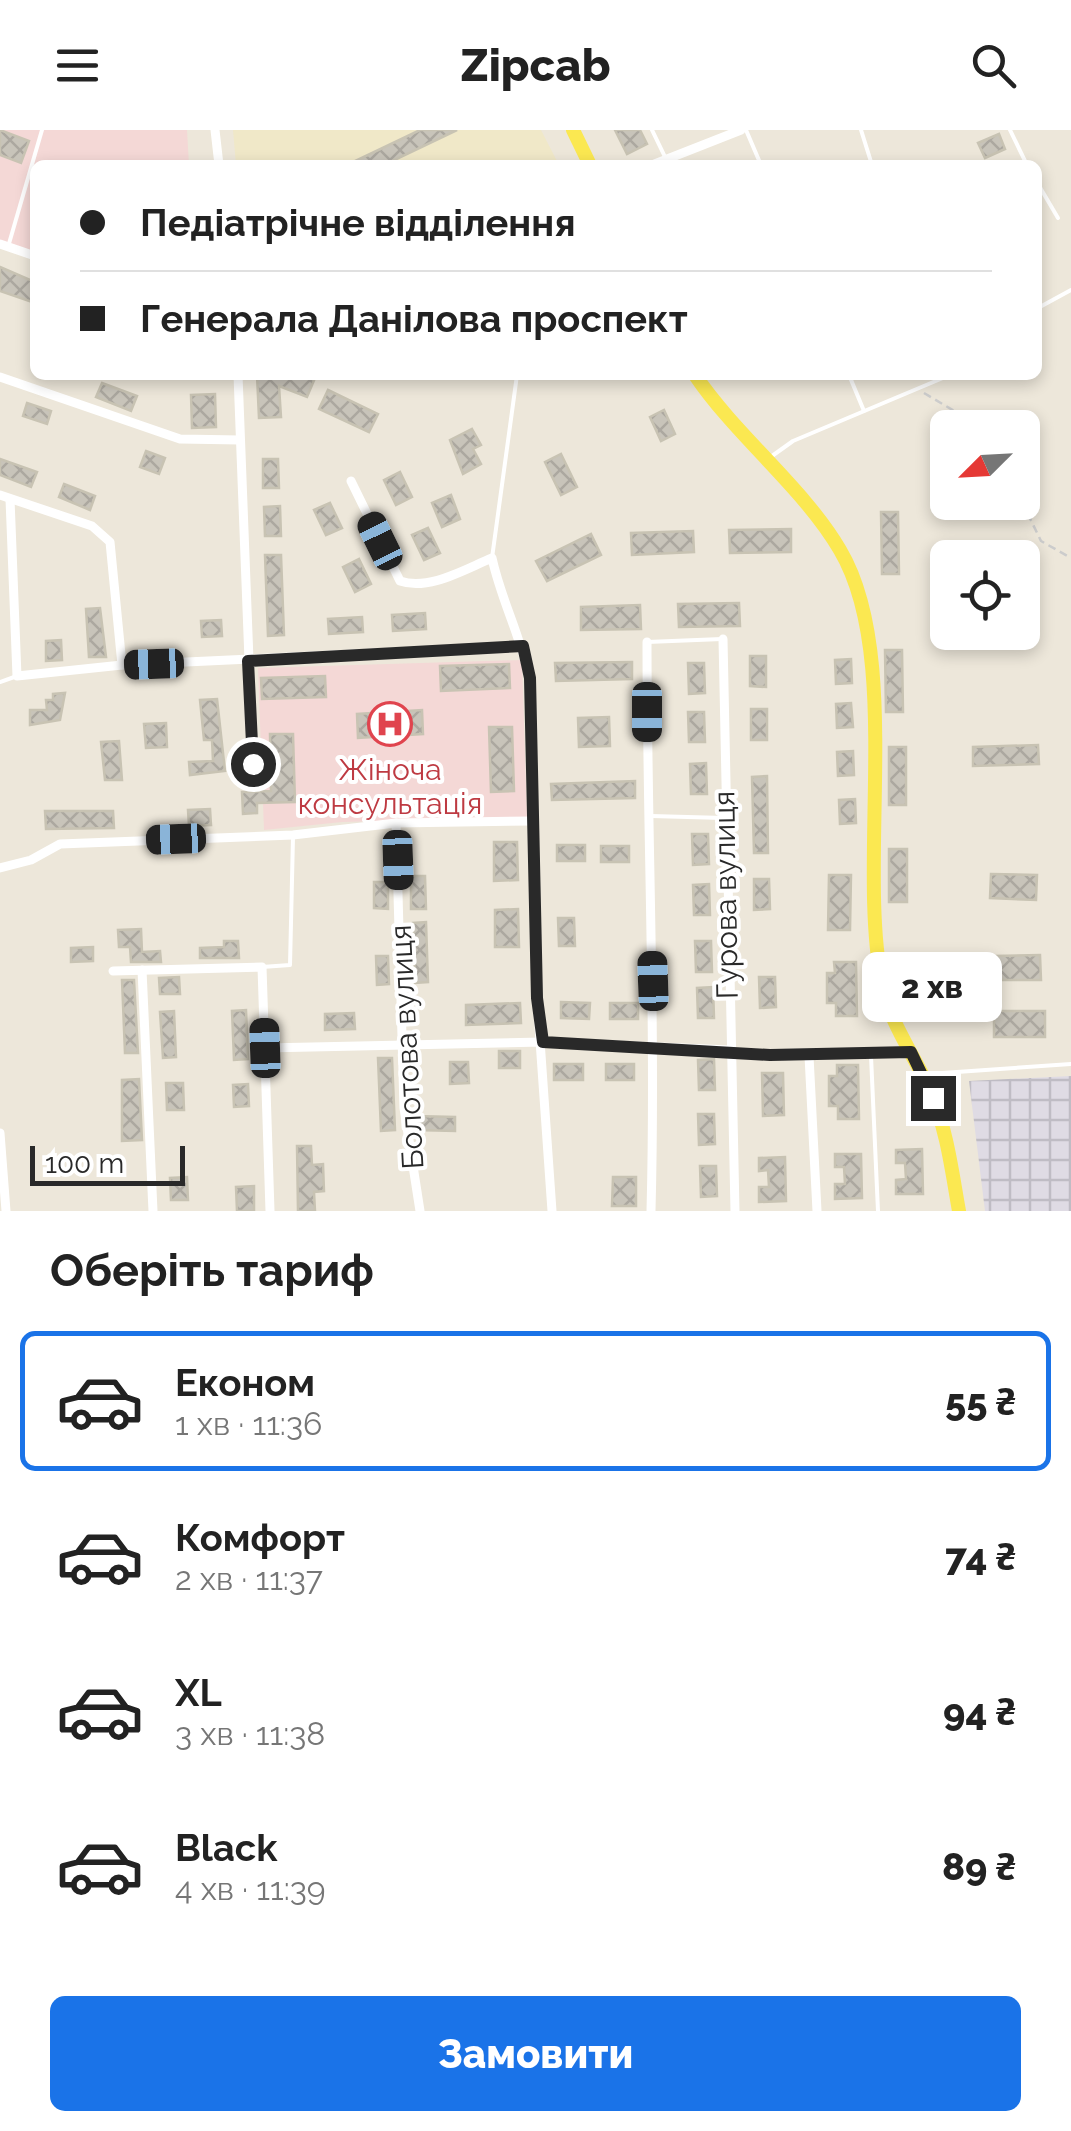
<!DOCTYPE html>
<html lang="uk">
<meta charset="utf-8">
<style>
body{margin:0;font-family:Raleway,sans-serif;background:#f6f6f6;color:#222;height:100vh;display:flex;flex-direction:column;font-size:38px;white-space:nowrap}
*{box-sizing:border-box;margin:0}
p{font-size:32px;color:#767676}
.icon{flex:none;width:55px;height:55px;fill:none;stroke:currentColor;stroke-width:2;stroke-linecap:round;stroke-linejoin:round}
.map{position:relative;height:1081px;overflow:hidden}
.side{display:flex;flex-direction:column;background:#fff;flex:1}
.side>*{flex:none}
.top-card{position:absolute;left:30px;top:30px;width:1012px;height:220px;border-radius:15px;box-shadow:0 5px 15px #0003;display:grid;align-content:center;height:220px;padding:0 50px;background:#fff}
.needle{width:65px;rotate:246deg}
.controls{position:absolute;left:930px;top:280px;display:grid;gap:20px}
.controls a{display:grid;place-items:center;width:110px;height:110px;border-radius:15px;background:#fff;box-shadow:0 5px 15px #0003;font-size:50px}
.scale{position:absolute;left:30px;bottom:25px;width:155px;box-sizing:border-box;padding-left:10px;border:5px solid #292929;border-top:0;font-size:28px;line-height:35px;white-space:nowrap;color:#292929;-webkit-text-stroke:8px #fff;paint-order:stroke}
.end{position:absolute;width:45px;height:45px;margin:-22px;border:12px solid #292929;background:#fff;box-shadow:0 0 0 5px #fff}
.from{border-radius:50%}
.bubble{position:absolute;height:70px;border-radius:15px;background:#fff;box-shadow:0 5px 15px #0003;font-size:32px;font-weight:800;line-height:70px;text-align:center}
.car{position:absolute;width:30px;height:60px;margin:-30px -15px;border-radius:12px;box-shadow:0 0 8px 2px #0007;background:linear-gradient(#222 24%,#8ab4d8 0 40%,#222 0 76%,#8ab4d8 0 86%,#222 0)}
.top-card b{display:flex;align-items:center;gap:35px;height:95px;font-size:38px}
.top-card b+b{border-top:2px solid #e0e0e0}
.top-card i{width:25px;height:25px;background:#222}
ul{padding:0;list-style:none}
li{display:flex;align-items:center;gap:30px;height:140px;margin:0 20px 15px;padding:0 30px;border:5px solid transparent;border-radius:15px}
li div{flex:1}
li b{display:block;font-size:38px}
li em{font-style:normal;font-weight:800}
li.current{border-color:#1a73e8}
li>.icon{width:90px;height:90px;stroke-width:1.5}
h2{padding:0 50px;font-size:45px;line-height:120px}
.action{display:flex;gap:20px;margin-top:auto;padding:20px 50px}
.action a{flex:1;height:115px;border-radius:15px;background:#1a73e8;color:#fff;font-size:40px;font-weight:800;line-height:115px;text-align:center}
header{display:flex;justify-content:space-between;align-items:center;height:130px;padding:0 50px;background:#fff;font-size:45px;font-weight:800}
.map>svg:first-child{display:block}
.industrial{fill:url(#industrial-grid)}
.education{fill:#f0e8c8}
.medical{fill:#f4d8d6}
.building{fill:url(#building-cross-hatch);stroke:#c8c3b3;stroke-width:2.5}
.lines{fill:none;stroke-linecap:round;stroke-linejoin:round}
.path{stroke:#ccc;stroke-width:2.5;stroke-dasharray:8 5;stroke-linecap:butt}
.lane{stroke:#fff;stroke-width:4}
.street{stroke:#fff;stroke-width:9}
.primary{stroke:#fbe851;stroke-width:14}
.route{stroke:#292929;stroke-width:12}
.labels{text-anchor:middle;stroke-width:8;stroke-linejoin:round;paint-order:stroke}
.health-label{font-size:30px;fill:#be3a42;stroke:#fff}
.street-label{font-size:30px;fill:#292929;stroke:#fff}
</style>
<header><svg class="icon" aria-label="menu" viewBox="0 0 24 24"><path d="M4 6h16M4 12h16M4 18h16"/></svg>Zipcab<svg class="icon" aria-label="search" viewBox="0 0 24 24"><circle cx="10" cy="10" r="6"/><path d="M15 15l6 6"/></svg></header>
<div class="map">
<svg width="1071" height="1081" viewBox="0 0 1071 1081">
<defs>
<pattern id="industrial-grid" width="8" height="8" patternUnits="userSpaceOnUse" patternTransform="scale(2.5)"><rect width="8" height="8" fill="#dfdbe4"/><path d="M0 4h8M4 0v8" fill="none" stroke="#bfbcc4"/></pattern>
<pattern id="building-cross-hatch" width="8" height="8" patternUnits="userSpaceOnUse" patternTransform="scale(2.5)"><rect width="8" height="8" fill="#c8c4ba"/><path d="M0 0l8 8M0 8l8-8" fill="none" stroke="#aca8a0"/></pattern>
</defs>
<rect width="100%" height="100%" fill="#ede7da"/>
<polygon class="industrial" points="1071,946 1071,1081 985,1081 969,951"/>
<polygon class="education" points="233,0 541,0 559,35 236,35"/>
<g class="medical">
<polygon points="0,0 187,0 189,35 35,35 35,122 0,110"/>
<polygon points="522,530 527,687 342,692 264,700 258,538"/>
</g>
<g class="building">
<polygon points="0,0 29,11 21,33 0,25"/>
<polygon points="420,0 457,0 384,35 347,35"/>
<polygon points="615,0 640,0 647,14 627,24"/>
<polygon points="999,4 1005,19 985,28 978,13"/>
<polygon points="0,137 35,152 35,173 0,161"/>
<polygon points="257,245 306,245 315,248 307,267 279,256 281,287 259,288"/>
<polygon points="102,253 137,266 131,281 96,267"/>
<polygon points="328,260 378,284 369,302 319,279"/>
<polygon points="215,264 216,297 192,298 191,265"/>
<polygon points="27,273 51,281 47,294 23,286"/>
<polygon points="664,280 675,304 661,311 650,287"/>
<polygon points="472,299 481,315 473,319 481,334 463,344 450,310"/>
<polygon points="146,321 165,328 159,344 140,337"/>
<polygon points="561,324 577,357 561,365 545,332"/>
<polygon points="0,329 37,342 31,357 0,345"/>
<polygon points="263,329 278,329 279,358 263,358"/>
<polygon points="400,342 412,367 396,375 384,350"/>
<polygon points="64,354 95,366 90,380 59,367"/>
<polygon points="451,365 460,389 442,397 432,373"/>
<polygon points="330,373 342,398 326,405 314,380"/>
<polygon points="280,376 281,406 265,406 264,377"/>
<polygon points="881,382 898,382 899,444 882,444"/>
<polygon points="428,398 440,423 424,430 412,405"/>
<polygon points="791,399 791,422 730,423 729,400"/>
<polygon points="693,401 694,422 632,425 631,403"/>
<polygon points="591,404 601,425 547,451 536,431"/>
<polygon points="265,425 281,425 284,505 268,506"/>
<polygon points="359,429 371,454 355,462 343,437"/>
<polygon points="739,473 740,496 679,497 678,474"/>
<polygon points="640,475 641,499 581,500 581,477"/>
<polygon points="100,478 106,527 89,527 86,479"/>
<polygon points="425,483 426,499 393,501 392,485"/>
<polygon points="362,487 363,502 329,504 328,489"/>
<polygon points="221,490 222,506 202,507 201,491"/>
<polygon points="61,510 62,530 46,531 46,511"/>
<polygon points="885,520 902,520 903,582 886,582"/>
<polygon points="750,526 766,526 766,557 750,556"/>
<polygon points="851,529 852,553 836,554 835,530"/>
<polygon points="632,532 632,549 556,551 555,533"/>
<polygon points="688,533 704,533 705,563 689,564"/>
<polygon points="509,534 510,558 441,561 440,536"/>
<polygon points="325,546 326,567 262,569 261,548"/>
<polygon points="65,563 60,590 30,595 30,580 47,580 46,570 53,570 53,564"/>
<polygon points="217,569 225,641 190,645 189,632 213,631 212,610 204,610 200,570"/>
<polygon points="851,573 853,597 837,598 836,574"/>
<rect x="751" y="579" width="16" height="31"/>
<polygon points="422,580 423,604 358,608 357,584"/>
<polygon points="688,582 704,582 705,612 689,612"/>
<polygon points="609,587 610,616 579,617 578,588"/>
<polygon points="166,593 167,617 146,618 144,594"/>
<polygon points="489,597 512,597 514,661 491,662"/>
<polygon points="270,604 293,604 295,672 257,673 257,683 243,684 242,662 271,661"/>
<polygon points="119,611 122,650 105,650 101,612"/>
<polygon points="1038,615 1039,634 973,636 973,617"/>
<rect x="889" y="617" width="17" height="58"/>
<polygon points="853,621 854,645 838,646 837,622"/>
<polygon points="706,633 707,664 691,664 690,634"/>
<polygon points="767,646 768,723 754,723 752,647"/>
<polygon points="635,651 635,668 552,670 551,654"/>
<polygon points="855,669 856,693 840,694 839,670"/>
<polygon points="210,679 211,695 189,696 188,680"/>
<polygon points="45,681 113,681 114,698 46,699"/>
<polygon points="692,704 708,704 709,734 693,735"/>
<polygon points="494,712 517,712 518,750 494,751"/>
<rect x="557" y="715" width="28" height="16"/>
<rect x="601" y="716" width="28" height="16"/>
<rect x="889" y="719" width="18" height="53"/>
<polygon points="991,744 1037,745 1036,770 990,768"/>
<polygon points="829,745 851,745 850,800 828,800"/>
<polygon points="411,746 425,746 426,779 411,779"/>
<polygon points="754,749 769,749 770,779 754,780"/>
<polygon points="374,752 388,752 388,779 374,778"/>
<polygon points="709,754 710,785 694,785 693,755"/>
<polygon points="518,779 519,817 495,817 495,780"/>
<polygon points="558,788 574,788 575,816 559,816"/>
<polygon points="426,792 428,852 415,853 413,793"/>
<polygon points="141,799 142,822 160,821 161,832 131,832 130,817 119,817 118,800"/>
<polygon points="224,811 238,811 239,828 200,828 200,818 224,817"/>
<polygon points="695,811 711,811 712,842 696,842"/>
<polygon points="93,817 93,831 71,832 71,818"/>
<polygon points="1040,825 1041,850 995,850 994,826"/>
<polygon points="376,826 388,826 389,854 377,855"/>
<polygon points="944,827 945,849 898,851 897,828"/>
<polygon points="834,832 856,832 857,886 836,886 836,873 827,873 827,843 835,843"/>
<polygon points="179,847 180,864 160,864 159,848"/>
<polygon points="759,847 775,847 776,877 760,878"/>
<polygon points="122,850 134,850 138,923 125,923"/>
<polygon points="713,857 714,888 698,888 697,858"/>
<polygon points="561,872 590,873 589,889 561,888"/>
<polygon points="520,873 521,893 466,895 466,875"/>
<rect x="610" y="873" width="28" height="16"/>
<polygon points="246,880 248,929 234,930 232,881"/>
<polygon points="174,881 176,927 163,928 160,882"/>
<rect x="994" y="881" width="51" height="26"/>
<polygon points="354,883 355,899 325,900 325,884"/>
<rect x="499" y="921" width="21" height="17"/>
<polygon points="378,928 392,928 395,1000 381,1001"/>
<polygon points="714,929 715,960 699,960 698,930"/>
<polygon points="450,932 468,932 469,953 450,954"/>
<rect x="554" y="934" width="29" height="16"/>
<rect x="606" y="934" width="28" height="16"/>
<polygon points="837,935 858,935 859,989 838,989 838,976 829,976 829,946 837,946"/>
<polygon points="762,943 783,943 784,985 763,986"/>
<polygon points="139,949 142,1010 122,1011 122,950"/>
<polygon points="166,953 183,953 184,980 167,980"/>
<polygon points="248,954 249,976 234,977 233,955"/>
<polygon points="698,984 714,984 715,1014 699,1015"/>
<polygon points="414,986 455,987 455,1001 416,1000"/>
<polygon points="297,1016 311,1016 312,1035 323,1034 324,1061 314,1062 315,1081 298,1081"/>
<polygon points="922,1019 923,1064 896,1064 896,1050 906,1049 905,1033 896,1033 896,1020"/>
<polygon points="835,1024 861,1024 862,1068 835,1069 835,1054 845,1054 844,1037 835,1037"/>
<polygon points="785,1027 786,1071 759,1072 759,1057 769,1057 768,1040 759,1041 759,1028"/>
<polygon points="700,1036 716,1036 717,1066 701,1067"/>
<polygon points="187,1047 188,1070 171,1070 170,1048"/>
<polygon points="613,1047 636,1047 636,1076 612,1076"/>
<polygon points="254,1056 254,1081 237,1081 236,1057"/>
</g>
<g class="lines">
<g class="path">
<polyline points="924,263 983,298"/>
<polyline points="1022,372 1041,411 1071,428"/>
</g>
<g class="lane">
<polyline points="652,0 666,29"/>
<polyline points="746,0 761,35"/>
<polyline points="861,0 872,35"/>
<polyline points="1010,0 1027,35"/>
<polyline points="1038,54 1058,88"/>
<polyline points="8,117 42,0"/>
<polyline points="1038,178 1071,160"/>
<polyline points="849,245 864,281"/>
<polyline points="772,326 793,311 950,245"/>
<polyline points="492,428 517,245"/>
<polyline points="647,512 722,509"/>
<polyline points="0,552 17,546"/>
<polyline points="651,686 724,688"/>
<polyline points="262,837 290,835 293,707"/>
<polyline points="871,926 878,1081"/>
<polyline points="928,944 1071,934"/>
</g>
<g class="street">
<polyline points="215,0 219,35"/>
<polyline points="652,35 741,0"/>
<polyline points="0,114 35,126"/>
<polyline points="238,245 253,634"/>
<polyline points="0,247 180,309 240,310"/>
<path d="M351,351l49,100c29,10 65,-12 92,-23 9,42 29,78 37,120l8,320 15,213"/>
<polyline points="0,365 92,396 110,412 122,535"/>
<polyline points="10,369 17,546 122,535 523,516"/>
<polyline points="723,509 735,1081"/>
<path d="M647,512c0,190 9,379 4,569"/>
<polyline points="396,693 404,978 420,1081"/>
<polyline points="0,738 31,730 60,714 293,705 396,693 533,691"/>
<polyline points="142,840 153,1081"/>
<polyline points="113,841 262,837 270,1081"/>
<polyline points="265,918 543,912 729,920"/>
<polyline points="732,924 911,922"/>
<polyline points="809,926 817,1081"/>
<polyline points="0,1003 6,1081"/>
</g>
<g class="primary">
<polyline points="573,0 590,35"/>
<path d="M695,245c42,62 108,112 145,175 63,106 17,311 42,433 7,40 34,74 49,110 16,37 21,79 28,118"/>
</g>
</g>
<g class="lines">
<polyline class="route" points="253,634 248,531 523,516 530,548 537,868 543,912 770,925 911,922 933,968"/>
</g>
<defs>
<g id="hospital-ring" transform="scale(2.25)"><circle r="9.5" fill="#fff" stroke="#e0444e" stroke-width="1.5"/><path d="M-5-5h3v3.5h4V-5h3V5h-3V1.5h-4V5h-3Z" fill="#e0444e"/></g>
</defs>
<g fill-rule="evenodd">
<use href="#hospital-ring" x="390" y="594"/>
</g>
<g class="labels">
<g class="health-label">
<text x="390" y="650">Жіноча<tspan x="390" dy="34">консультація</tspan></text>
</g>
<g class="street-label">
<text transform="translate(726 765) rotate(-91)" y="10">Гурова вулиця</text>
<text transform="translate(407 917) rotate(-93)" y="10">Болотова вулиця</text>
</g>
</g>
</svg>
<div class="controls">
<a><svg class="needle" viewBox="-14 -14 28 28"><path d="M0-13l5 13h-10z" fill="#e53935"/><path d="M0 13l5-13h-10z" fill="#767676"/></svg></a>
<a><svg class="icon" aria-label="locate" viewBox="0 0 24 24"><circle cx="12" cy="12" r="6"/><path d="M12 2v4M12 18v4M2 12h4M18 12h4"/></svg></a>
</div>
<div class="scale">100 m</div>
<i class="end from" style="left:253px;top:634px"></i>
<i class="end" style="left:933px;top:968px"></i>
<div class="bubble" style="left:862px;top:822px;width:140px">2 хв</div>
<i class="car" style="left:380px;top:411px;rotate:334deg"></i>
<i class="car" style="left:154px;top:534px;rotate:268deg"></i>
<i class="car" style="left:647px;top:582px;rotate:180deg"></i>
<i class="car" style="left:176px;top:709px;rotate:268deg"></i>
<i class="car" style="left:398px;top:730px;rotate:178deg"></i>
<i class="car" style="left:653px;top:851px;rotate:358deg"></i>
<i class="car" style="left:265px;top:918px;rotate:358deg"></i>
<div class="top-card">
<b><i class="from"></i>Педіатрічне відділення</b>
<b><i></i>Генерала Данілова проспект</b>
</div>
</div>
<section class="side">
<h2>Оберіть тариф</h2>
<ul>
<li class="current"><svg class="icon" aria-label="car" viewBox="0 0 24 24"><path d="M5 17H2v-5l4-1 3-4h7l3 4 3 1v5h-3M9 17h6M6 11h13"/><circle cx="7" cy="17" r="2"/><circle cx="17" cy="17" r="2"/></svg><div><b>Економ</b><p>1 хв · 11:36</p></div><em>55 ₴</em></li>
<li><svg class="icon" aria-label="car" viewBox="0 0 24 24"><path d="M5 17H2v-5l4-1 3-4h7l3 4 3 1v5h-3M9 17h6M6 11h13"/><circle cx="7" cy="17" r="2"/><circle cx="17" cy="17" r="2"/></svg><div><b>Комфорт</b><p>2 хв · 11:37</p></div><em>74 ₴</em></li>
<li><svg class="icon" aria-label="car" viewBox="0 0 24 24"><path d="M5 17H2v-5l4-1 3-4h7l3 4 3 1v5h-3M9 17h6M6 11h13"/><circle cx="7" cy="17" r="2"/><circle cx="17" cy="17" r="2"/></svg><div><b>XL</b><p>3 хв · 11:38</p></div><em>94 ₴</em></li>
<li><svg class="icon" aria-label="car" viewBox="0 0 24 24"><path d="M5 17H2v-5l4-1 3-4h7l3 4 3 1v5h-3M9 17h6M6 11h13"/><circle cx="7" cy="17" r="2"/><circle cx="17" cy="17" r="2"/></svg><div><b>Black</b><p>4 хв · 11:39</p></div><em>89 ₴</em></li>
</ul>
<div class="action"><a>Замовити</a></div>
</section>
